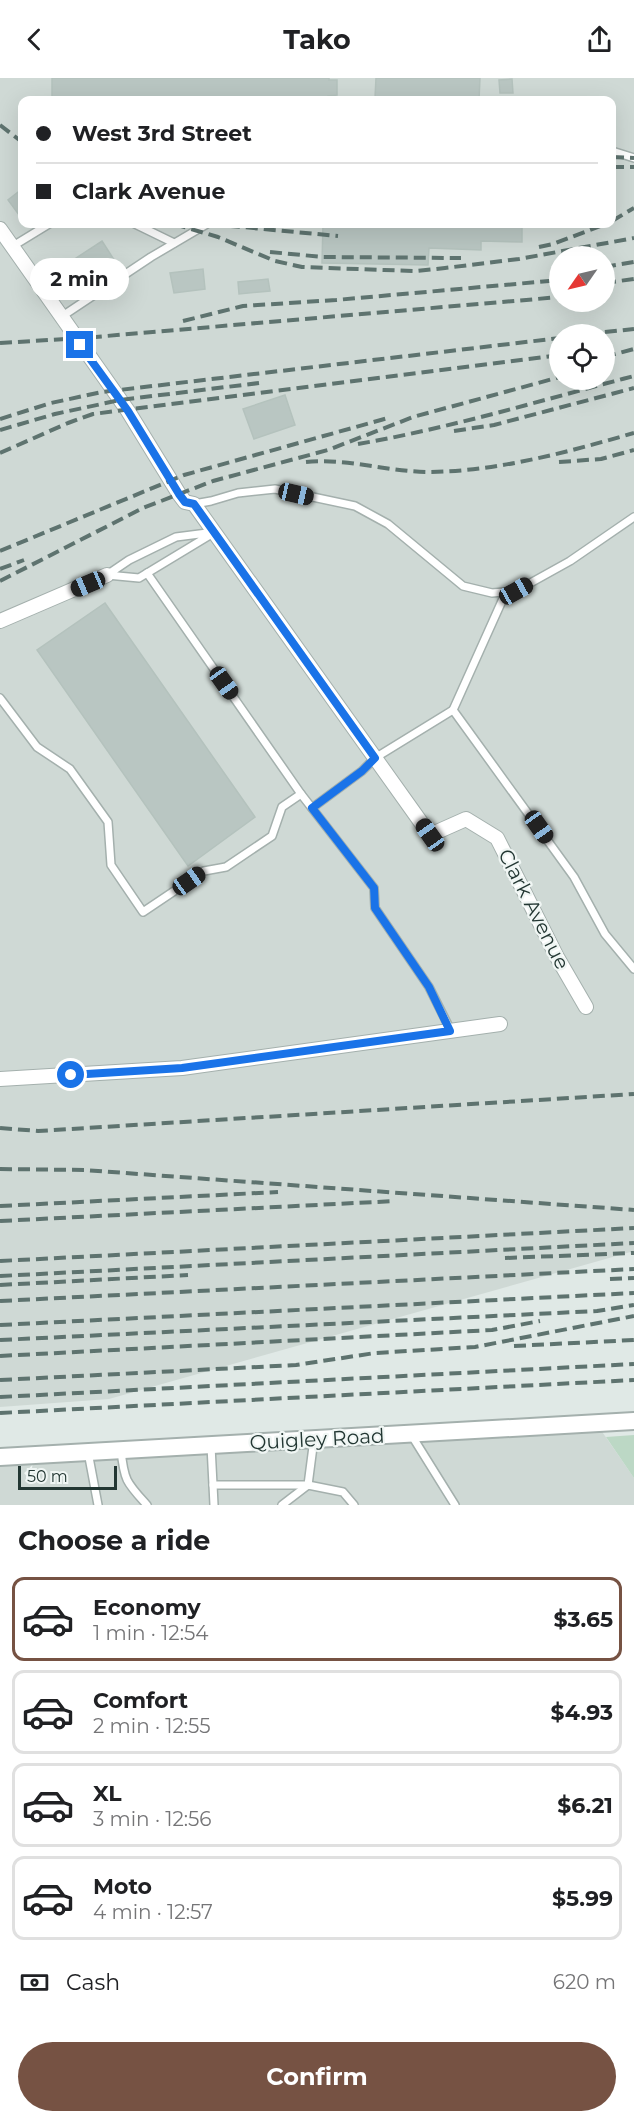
<!DOCTYPE html>
<meta charset="utf-8">
<style>
body{margin:0;font-family:Montserrat,sans-serif;background:#f6f6f6;color:#202124;height:100vh;display:flex;flex-direction:column;font-size:22px;white-space:nowrap}
*{box-sizing:border-box;margin:0}
p{font-size:20px;color:#757577}
.icon{flex:none;width:33px;height:33px;fill:none;stroke:currentColor;stroke-width:2;stroke-linecap:round;stroke-linejoin:round}
.map{position:relative;height:1427px;overflow:hidden}
.panel{display:flex;flex-direction:column;background:#fff;flex:1}
.panel>*{flex:none}
.hud{position:absolute;left:18px;top:18px;width:598px;height:132px;border-radius:12px;box-shadow:0 6px 24px #0002;display:grid;align-content:center;height:132px;padding:0 18px;background:#fff}
.needle{width:39px;rotate:236deg}
.buttons{position:absolute;left:549px;top:168px;display:grid;gap:12px}
.buttons a{display:grid;place-items:center;width:66px;height:66px;border-radius:50%;background:#fff;box-shadow:0 6px 24px #0002;font-size:30px}
.scale{position:absolute;left:18px;bottom:15px;width:99px;box-sizing:border-box;padding-left:6px;border:3px solid #233733;border-top:0;font-size:16px;line-height:21px;white-space:nowrap;color:#233733;-webkit-text-stroke:4px #f0f6f4;paint-order:stroke}
.end{position:absolute;width:27px;height:27px;margin:-14px;border:8px solid #1a73e8;background:#fff;box-shadow:0 0 0 3px #fff}
.from{border-radius:50%}
.bubble{position:absolute;height:42px;border-radius:21px;background:#fff;box-shadow:0 6px 24px #0002;font-size:20px;font-weight:700;line-height:42px;text-align:center}
.car{position:absolute;width:18px;height:36px;margin:-18px -9px;border-radius:8px;box-shadow:0 0 4px 2px #0007;background:linear-gradient(#222 24%,#8ab4d8 0 40%,#222 0 76%,#8ab4d8 0 86%,#222 0)}
.hud b{display:flex;align-items:center;gap:21px;height:57px;font-size:22px}
.hud b+b{border-top:2px solid #e0e0e0}
.hud i{width:15px;height:15px;background:#202124}
ul{padding:0;list-style:none}
li{display:flex;align-items:center;gap:18px;height:84px;margin:0 12px 9px;padding:0 6px;border:3px solid #e0e0e0;border-radius:12px}
li div{flex:1}
li b{display:block;font-size:22px}
li em{font-style:normal;font-weight:700}
li.selected{border-color:#765243}
li>.icon{width:54px;height:54px;stroke-width:1.5}
h2{padding:0 18px;font-size:27px;line-height:72px}
.pay{display:flex;align-items:center;gap:15px;height:66px;padding:0 18px;font-size:22px}
.pay p{margin-inline-start:auto}
.button{display:flex;gap:12px;margin-top:auto;padding:12px 18px}
.button a{flex:1;height:69px;border-radius:36px;background:#765243;color:#fff;font-size:24px;font-weight:700;line-height:69px;text-align:center}
header{display:flex;justify-content:space-between;align-items:center;height:78px;padding:0 18px;background:#fff;font-size:27px;font-weight:700}
.map>svg:first-child{display:block}
.built{fill:#cfd9d5;fill-rule:evenodd}
.green{fill:#bcd8c5}
.building{fill:#b9c6c2;stroke:#b4c2bd;stroke-width:1.5}
.lines{fill:none;stroke-linecap:round;stroke-linejoin:round}
.service-casing{stroke:#a4b0ad;stroke-width:10}
.minor-casing{stroke:#a4b0ad;stroke-width:16}
.tertiary-casing{stroke:#a4b0ad;stroke-width:20}
.service{stroke:#fff;stroke-width:7}
.minor{stroke:#fff;stroke-width:14}
.tertiary{stroke:#fff;stroke-width:16}
.rail{stroke:#5e736f;stroke-width:4;stroke-dasharray:12 6;stroke-linecap:butt}
.route{stroke:#1a73e8;stroke-width:8}
.labels{text-anchor:middle;stroke-width:4.5;stroke-linejoin:round;paint-order:stroke}
.street-label{font-size:20px;fill:#233733;stroke:#f0f6f4}
</style>
<header><svg class="icon" aria-label="back" viewBox="0 0 24 24"><path d="M15 5l-7 7 7 7"/></svg>Tako<svg class="icon" aria-label="share" viewBox="0 0 24 24"><path d="M12 15V3M7 8l5-5 5 5M5 13v7h14v-7"/></svg></header>
<div class="map">
<svg width="634" height="1427" viewBox="0 0 634 1427">
<rect width="100%" height="100%" fill="#e0e9e6"/>
<g class="built">
<path d="M0,0h634v1173l-525,148 -109,8zM22,22h590v124h-590zM560,178h44v46h-44zM560,256h44v46h-44z"/>
<polygon points="596,1345 634,1400 634,1427 0,1427 0,1379"/>
</g>
<polygon class="green" points="634,1357 634,1400 606,1359"/>
<g class="building">
<polygon points="52,0 329,0 329,2 337,2 337,17 328,18 328,22 52,22"/>
<polygon points="376,0 480,0 479,22 375,20"/>
<polygon points="512,1 513,15 500,15 499,2"/>
<polygon points="22,111 22,141 8,122"/>
<polygon points="323,146 522,146 522,164 481,163 481,172 429,170 428,187 322,185"/>
<polygon points="102,163 120,191 84,215 64,188"/>
<polygon points="203,191 205,211 174,215 170,195"/>
<polygon points="268,201 270,213 239,216 238,204"/>
<polygon points="285,317 295,347 254,361 243,331"/>
<polygon points="105,525 255,739 188,788 37,572"/>
</g>
<g class="lines">
<g class="service-casing">
<g id="service">
<polyline points="612,73 634,80"/>
<polyline points="135,146 174,165"/>
<polyline points="13,168 49,146"/>
<polyline points="61,239 151,179 207,146"/>
<polyline points="194,426 211,423 238,415 275,411 355,428 388,446 463,508 492,515 516,513 570,483 634,439"/>
<polygon points="215,454 139,500 107,497 129,482 176,459"/>
<polyline points="147,495 301,716 374,810 375,830 429,909 451,953"/>
<polyline points="506,514 453,632 574,799 605,856 634,891"/>
<polyline points="0,620 37,669 70,691 108,744 111,787 143,834 204,793 226,789 272,758 282,729 301,716"/>
<polyline points="312,730 362,693 375,680 453,632"/>
<polyline points="412,1358 455,1427"/>
<polyline points="211,1368 213,1407 308,1407 314,1361"/>
<path d="M121,1372c3,31 6,33 26,55"/>
<polyline points="88,1374 98,1427"/>
<polyline points="213,1407 214,1427"/>
<polyline points="282,1427 308,1407 343,1414 354,1427"/>
</g>
</g>
<g class="minor-casing">
<g id="minor">
<polyline points="0,151 128,333 179,416 185,424 194,426 430,757 466,741 497,760 557,879 586,929"/>
<polyline points="0,543 107,497"/>
<polyline points="0,1001 182,990 500,946"/>
</g>
</g>
<g class="tertiary-casing">
<polyline id="tertiary" points="0,1379 634,1343"/>
</g>
<use href="#service" class="service"/>
<use href="#minor" class="minor"/>
<use href="#tertiary" class="tertiary"/>
<g class="rail">
<polyline points="0,47 22,64"/>
<polyline points="612,79 634,80"/>
<polyline points="612,89 634,89"/>
<polyline points="612,143 634,130"/>
<polyline points="174,146 218,159 275,183 302,189 384,192 416,193 445,190 519,181 634,160"/>
<polyline points="210,146 338,158"/>
<polyline points="539,169 553,166 606,146"/>
<polyline points="270,174 323,179 461,180"/>
<polyline points="604,189 634,184"/>
<polyline points="604,205 634,201"/>
<polyline points="183,243 243,228 336,222 560,202"/>
<polyline points="587,256 634,251"/>
<polyline points="0,265 83,260 560,219"/>
<polyline points="604,279 634,271"/>
<polyline points="0,341 51,325 102,314 560,260"/>
<polyline points="0,352 55,336 120,322 259,305"/>
<polyline points="454,353 494,347 634,310"/>
<path d="M358,366c93,-16 184,-44 276,-68"/>
<polyline points="0,375 68,345 93,336 560,277"/>
<path d="M306,384c42,-4 82,10 124,10 70,-1 137,-20 204,-39"/>
<polyline points="559,384 601,381 634,372"/>
<polyline points="0,473 184,397 388,340"/>
<polyline points="0,491 24,482"/>
<polyline points="0,503 143,430 213,403 328,372 413,339 560,299"/>
<polyline points="0,1050 38,1053 634,1016"/>
<polyline points="0,1091 84,1092 634,1132"/>
<polyline points="0,1128 278,1114"/>
<polyline points="0,1143 395,1123"/>
<polyline points="505,1180 634,1175"/>
<polyline points="0,1183 634,1150"/>
<polyline points="0,1198 634,1165"/>
<polyline points="610,1201 634,1200"/>
<polyline points="0,1207 188,1197"/>
<polyline points="0,1223 634,1191"/>
<polyline points="0,1247 634,1215"/>
<polyline points="0,1262 597,1233 634,1227"/>
<polyline points="514,1268 634,1262"/>
<polyline points="0,1278 492,1252 540,1243"/>
<polyline points="0,1302 296,1287 375,1275 475,1269 634,1238"/>
<polyline points="0,1319 634,1286"/>
<polyline points="0,1335 634,1302"/>
</g>
</g>
<g class="lines">
<polyline class="route" points="71,997 182,990 450,953 429,909 375,830 374,810 312,730 362,693 375,680 194,426 185,424 179,416 128,333 80,267"/>
</g>
<g class="labels">
<g class="street-label">
<text transform="translate(534 831) rotate(63)" y="7">Clark Avenue</text>
<text transform="translate(317 1361) rotate(-3)" y="7">Quigley Road</text>
</g>
</g>
</svg>
<div class="buttons">
<a><svg class="needle" viewBox="-14 -14 28 28"><path d="M0-13l5 13h-10z" fill="#e53935"/><path d="M0 13l5-13h-10z" fill="#757577"/></svg></a>
<a><svg class="icon" aria-label="locate" viewBox="0 0 24 24"><circle cx="12" cy="12" r="6"/><path d="M12 2v4M12 18v4M2 12h4M18 12h4"/></svg></a>
</div>
<div class="scale">50 m</div>
<i class="end from" style="left:71px;top:997px"></i>
<i class="end" style="left:80px;top:267px"></i>
<div class="bubble" style="left:30px;top:180px;width:99px">2 min</div>
<i class="car" style="left:296px;top:416px;rotate:103deg"></i>
<i class="car" style="left:88px;top:506px;rotate:247deg"></i>
<i class="car" style="left:516px;top:513px;rotate:61deg"></i>
<i class="car" style="left:224px;top:605px;rotate:145deg"></i>
<i class="car" style="left:539px;top:749px;rotate:145deg"></i>
<i class="car" style="left:430px;top:757px;rotate:325deg"></i>
<i class="car" style="left:189px;top:803px;rotate:55deg"></i>
<div class="hud">
<b><i class="from"></i>West 3rd Street</b>
<b><i></i>Clark Avenue</b>
</div>
</div>
<section class="panel">
<h2>Choose a ride</h2>
<ul>
<li class="selected"><svg class="icon" aria-label="car" viewBox="0 0 24 24"><path d="M5 17H2v-5l4-1 3-4h7l3 4 3 1v5h-3M9 17h6M6 11h13"/><circle cx="7" cy="17" r="2"/><circle cx="17" cy="17" r="2"/></svg><div><b>Economy</b><p>1 min · 12:54</p></div><em>$3.65</em></li>
<li><svg class="icon" aria-label="car" viewBox="0 0 24 24"><path d="M5 17H2v-5l4-1 3-4h7l3 4 3 1v5h-3M9 17h6M6 11h13"/><circle cx="7" cy="17" r="2"/><circle cx="17" cy="17" r="2"/></svg><div><b>Comfort</b><p>2 min · 12:55</p></div><em>$4.93</em></li>
<li><svg class="icon" aria-label="car" viewBox="0 0 24 24"><path d="M5 17H2v-5l4-1 3-4h7l3 4 3 1v5h-3M9 17h6M6 11h13"/><circle cx="7" cy="17" r="2"/><circle cx="17" cy="17" r="2"/></svg><div><b>XL</b><p>3 min · 12:56</p></div><em>$6.21</em></li>
<li><svg class="icon" aria-label="car" viewBox="0 0 24 24"><path d="M5 17H2v-5l4-1 3-4h7l3 4 3 1v5h-3M9 17h6M6 11h13"/><circle cx="7" cy="17" r="2"/><circle cx="17" cy="17" r="2"/></svg><div><b>Moto</b><p>4 min · 12:57</p></div><em>$5.99</em></li>
</ul>
<div class="pay"><svg class="icon" aria-label="cash" viewBox="0 0 24 24"><path d="M3 7h18v10H3z"/><circle cx="12" cy="12" r="2"/></svg>Cash<p>620 m</p></div>
<div class="button"><a>Confirm</a></div>
</section>
